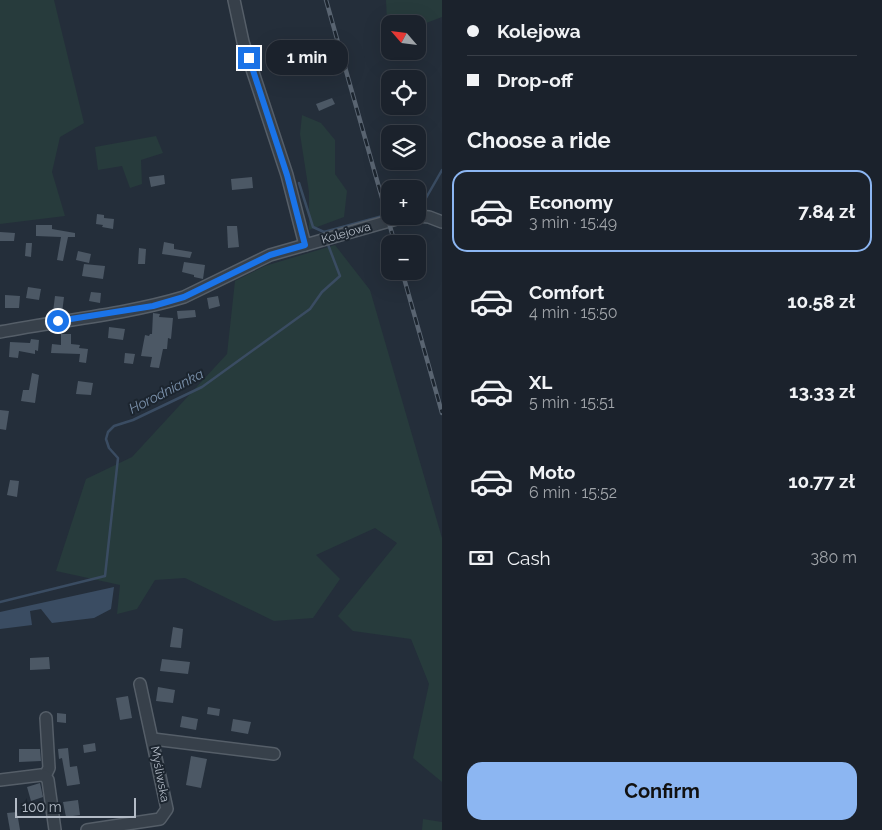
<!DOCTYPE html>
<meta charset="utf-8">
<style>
body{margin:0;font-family:Raleway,sans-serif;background:#282f38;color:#f1f3f6;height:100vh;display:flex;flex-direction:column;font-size:19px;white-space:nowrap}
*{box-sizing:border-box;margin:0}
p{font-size:16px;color:#a0a4a9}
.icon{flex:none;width:28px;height:28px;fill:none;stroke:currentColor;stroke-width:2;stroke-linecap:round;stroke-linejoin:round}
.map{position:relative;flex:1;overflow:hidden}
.sheet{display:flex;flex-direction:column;background:#1b222c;width:440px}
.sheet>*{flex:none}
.hud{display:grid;align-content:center;height:110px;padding:0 25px;background:#1b222c}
.needle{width:32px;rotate:298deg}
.controls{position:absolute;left:381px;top:15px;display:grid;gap:10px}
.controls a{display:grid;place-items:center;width:45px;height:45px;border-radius:10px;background:#1b222c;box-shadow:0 5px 20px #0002,0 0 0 1px #393f48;font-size:25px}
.scale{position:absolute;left:15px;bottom:12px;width:121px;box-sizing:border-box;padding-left:5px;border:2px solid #b3bbc6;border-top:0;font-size:14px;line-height:18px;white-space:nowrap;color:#b3bbc6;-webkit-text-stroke:4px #1c252f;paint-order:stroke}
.end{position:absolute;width:22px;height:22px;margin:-11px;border:6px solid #1a73e8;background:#fff;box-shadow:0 0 0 2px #fff}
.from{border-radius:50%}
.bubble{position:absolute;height:35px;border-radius:15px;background:#1b222c;box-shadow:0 5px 20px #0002,0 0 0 1px #393f48;font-size:16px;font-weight:700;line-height:35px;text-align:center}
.hud b{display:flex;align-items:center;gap:18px;height:48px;font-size:19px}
.hud b+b{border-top:1px solid #393f48}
.hud i{width:12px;height:12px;background:#f1f3f6}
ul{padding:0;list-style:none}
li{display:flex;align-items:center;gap:15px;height:82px;margin:0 10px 8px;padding:0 15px;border:2px solid transparent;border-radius:15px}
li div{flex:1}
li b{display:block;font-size:19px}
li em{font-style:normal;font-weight:700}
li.selected{border-color:#8cb6f2}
li>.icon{width:45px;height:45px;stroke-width:1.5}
h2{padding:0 25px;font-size:22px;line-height:60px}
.pay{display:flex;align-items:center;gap:12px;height:55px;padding:0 25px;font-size:19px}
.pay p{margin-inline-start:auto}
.primary-button{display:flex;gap:10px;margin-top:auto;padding:10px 25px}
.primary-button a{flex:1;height:58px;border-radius:15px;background:#8cb6f2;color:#111;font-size:20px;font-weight:700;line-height:58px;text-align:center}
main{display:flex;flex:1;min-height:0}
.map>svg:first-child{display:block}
.green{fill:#273b3c}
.water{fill:#3a4c62}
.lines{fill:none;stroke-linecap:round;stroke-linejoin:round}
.stream{stroke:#3a4c62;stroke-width:2.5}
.building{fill:#4c5865}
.minor-casing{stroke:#555e68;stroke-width:14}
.minor{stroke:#37404a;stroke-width:11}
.rail-casing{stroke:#596471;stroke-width:4.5}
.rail{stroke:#1c252f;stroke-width:2.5;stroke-dasharray:8;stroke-linecap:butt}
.route{stroke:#1a73e8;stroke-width:6}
.labels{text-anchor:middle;stroke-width:4;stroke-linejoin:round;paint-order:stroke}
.street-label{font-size:12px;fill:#b3bbc6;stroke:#1c252f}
.water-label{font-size:14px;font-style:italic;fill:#7c92ac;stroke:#1c252f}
</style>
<main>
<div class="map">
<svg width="442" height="830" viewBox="0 0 442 830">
<rect width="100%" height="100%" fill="#242e3a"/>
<g class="green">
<polygon points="0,0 54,0 84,123 60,137 52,172 65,216 0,224"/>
<polygon points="386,0 442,0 442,17 421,25 418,31 418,24 390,24 390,49 388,44"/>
<polygon points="302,115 321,123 335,140 335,174 347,191 344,217 309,230 309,192 300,134"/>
<polygon points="156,136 163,153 141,160 142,184 130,188 122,166 98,170 95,147"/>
<polygon points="335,245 370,290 442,538 442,782 413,758 429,684 411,639 353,631 338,616 397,543 375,528 316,555 340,579 313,618 274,621 185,578 155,580 137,609 117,614 120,585 56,571 86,479 132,457 227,354 235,281 265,266"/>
<polygon points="423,819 442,822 442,830 422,830"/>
</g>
<polygon class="water" points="114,587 111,609 94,618 52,623 41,609 30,611 32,625 0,629 0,612"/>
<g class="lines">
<g class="stream">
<polyline points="299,183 313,227 324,232"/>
<polyline points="418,206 422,205 442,170"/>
<polyline points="325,236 324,232 390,214"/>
<polyline points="0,602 105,576 118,458 109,448 106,439 108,432 114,426 133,420 202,387 310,309 322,292 340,276 327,242"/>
</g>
</g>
<g class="building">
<polygon points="332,98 335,104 319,111 316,104"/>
<polygon points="164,175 165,184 151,187 149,177"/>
<polygon points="252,177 253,188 232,190 231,179"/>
<polygon points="97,214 104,215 104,218 114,219 113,229 102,227 103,225 96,224"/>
<polygon points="36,225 52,225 52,229 75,233 75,237 68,237 63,261 57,260 61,237 36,236"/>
<polygon points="227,226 237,226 239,247 228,248"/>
<polygon points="0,232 15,233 14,241 0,241"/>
<polygon points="164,242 174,244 174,249 192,252 190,258 162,254"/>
<polygon points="26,243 32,243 31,257 25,256"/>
<polygon points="139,248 146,249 145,264 138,264"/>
<polygon points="78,251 91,254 89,263 76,260"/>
<polygon points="184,262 205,265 203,279 194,277 194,275 182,272"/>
<polygon points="84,264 105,266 103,279 82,276"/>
<polygon points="28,287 41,289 39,300 26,298"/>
<polygon points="91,292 101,293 100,303 89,301"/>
<polygon points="5,295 20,296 19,308 5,308"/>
<polygon points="55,296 64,297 62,313 53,312"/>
<polygon points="218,296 220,306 209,309 207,298"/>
<polygon points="195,310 196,317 178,319 177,311"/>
<polygon points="153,313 160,314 159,317 173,318 171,339 168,338 167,349 163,349 159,368 150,367 152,357 141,356 145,335 149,336 150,334 152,334"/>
<polygon points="109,327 125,329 123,340 108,338"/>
<polygon points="61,334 71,334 71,344 80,345 79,348 88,349 86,363 79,362 80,354 51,353 52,344 61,345"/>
<polygon points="31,339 39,340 38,351 35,350 35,354 19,351 18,358 9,357 10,342 30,343"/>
<polygon points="125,353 135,354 133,364 124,363"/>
<polygon points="32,373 39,375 35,403 21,401 23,390 29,390"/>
<polygon points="78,381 93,383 91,395 76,394"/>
<polygon points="0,410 9,411 6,430 0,429"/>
<polygon points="10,480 19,481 17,497 7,495"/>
<polygon points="173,627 183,629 181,648 170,647"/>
<polygon points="49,657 50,669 30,670 30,658"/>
<polygon points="162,659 190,662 188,674 160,671"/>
<polygon points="158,687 175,690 173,703 156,701"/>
<polygon points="128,696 132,718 120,720 116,698"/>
<polygon points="208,707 220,709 219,716 207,714"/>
<polygon points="57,713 66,714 66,723 57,722"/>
<polygon points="182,716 198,719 196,730 180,727"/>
<polygon points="233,719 251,722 248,734 231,731"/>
<polygon points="95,743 96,751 84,753 83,745"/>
<polygon points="68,748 70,767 77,766 80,784 67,786 62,758 59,759 58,749"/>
<polygon points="19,749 40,749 41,761 19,762"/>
<polygon points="191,756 207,759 201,788 186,785"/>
<polygon points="40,783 43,797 31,801 27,787"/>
<polygon points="78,800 80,815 66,817 63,802"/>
<polygon points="17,812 20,830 10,830 7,813"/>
</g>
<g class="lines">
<g class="minor-casing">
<g id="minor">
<polyline points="234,0 243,42 287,175 305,245"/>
<polyline points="418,216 429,217 442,222"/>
<path d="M0,332c61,-12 124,-17 184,-35l86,-42 137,-39"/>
<polyline points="153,739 274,754"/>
<polyline points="45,776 49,768 46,718"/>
<polyline points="0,780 41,775 45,776 48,780 55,830"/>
<polyline points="87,830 160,819 167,809 140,684"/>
</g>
</g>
<use href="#minor" class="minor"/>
<g class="rail-casing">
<g id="rail">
<polyline points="326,0 395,244"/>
<polyline points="402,271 442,413"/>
</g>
</g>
<use href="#rail" class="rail"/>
</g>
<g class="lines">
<polyline class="route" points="58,321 153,306 184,297 270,255 305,245 287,175 249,58"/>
</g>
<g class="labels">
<g class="street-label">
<text transform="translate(346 233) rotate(-16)" y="4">Kolejowa</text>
<text transform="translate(160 774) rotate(79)" y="4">Myśliwska</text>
</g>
<g class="water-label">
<text transform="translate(166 391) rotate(-27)" y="5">Horodnianka</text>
</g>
</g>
</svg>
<div class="controls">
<a><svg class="needle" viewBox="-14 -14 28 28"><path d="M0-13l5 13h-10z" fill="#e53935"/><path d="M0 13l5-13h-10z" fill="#a0a4a9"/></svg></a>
<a><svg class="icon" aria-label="locate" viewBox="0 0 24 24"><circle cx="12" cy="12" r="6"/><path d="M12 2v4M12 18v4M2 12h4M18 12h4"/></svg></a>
<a><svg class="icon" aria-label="layers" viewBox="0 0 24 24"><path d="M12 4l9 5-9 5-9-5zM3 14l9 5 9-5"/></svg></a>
<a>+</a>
<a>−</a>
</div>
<div class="scale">100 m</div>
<i class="end from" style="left:58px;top:321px"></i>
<i class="end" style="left:249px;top:58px"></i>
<div class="bubble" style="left:266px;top:40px;width:82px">1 min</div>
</div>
<section class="sheet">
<div class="hud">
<b><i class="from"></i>Kolejowa</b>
<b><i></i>Drop-off</b>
</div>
<h2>Choose a ride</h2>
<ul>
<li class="selected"><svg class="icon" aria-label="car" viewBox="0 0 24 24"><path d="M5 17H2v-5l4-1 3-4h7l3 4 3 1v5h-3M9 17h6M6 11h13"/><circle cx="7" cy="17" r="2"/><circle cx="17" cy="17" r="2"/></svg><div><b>Economy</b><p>3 min · 15:49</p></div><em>7.84 zł</em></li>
<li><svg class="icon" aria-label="car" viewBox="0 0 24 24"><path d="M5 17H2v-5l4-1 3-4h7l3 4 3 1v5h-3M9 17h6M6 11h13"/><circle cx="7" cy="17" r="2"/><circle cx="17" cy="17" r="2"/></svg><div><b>Comfort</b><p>4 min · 15:50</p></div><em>10.58 zł</em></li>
<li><svg class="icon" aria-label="car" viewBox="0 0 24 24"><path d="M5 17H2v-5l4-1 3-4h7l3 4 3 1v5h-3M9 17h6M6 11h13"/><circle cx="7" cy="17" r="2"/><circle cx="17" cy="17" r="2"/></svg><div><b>XL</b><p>5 min · 15:51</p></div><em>13.33 zł</em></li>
<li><svg class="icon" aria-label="car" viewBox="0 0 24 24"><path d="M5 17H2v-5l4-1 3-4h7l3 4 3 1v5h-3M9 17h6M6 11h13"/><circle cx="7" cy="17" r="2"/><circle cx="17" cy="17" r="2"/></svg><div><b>Moto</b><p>6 min · 15:52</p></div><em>10.77 zł</em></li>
</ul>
<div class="pay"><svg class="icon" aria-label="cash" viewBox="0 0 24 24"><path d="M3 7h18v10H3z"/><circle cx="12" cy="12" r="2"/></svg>Cash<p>380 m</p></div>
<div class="primary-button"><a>Confirm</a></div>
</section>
</main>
